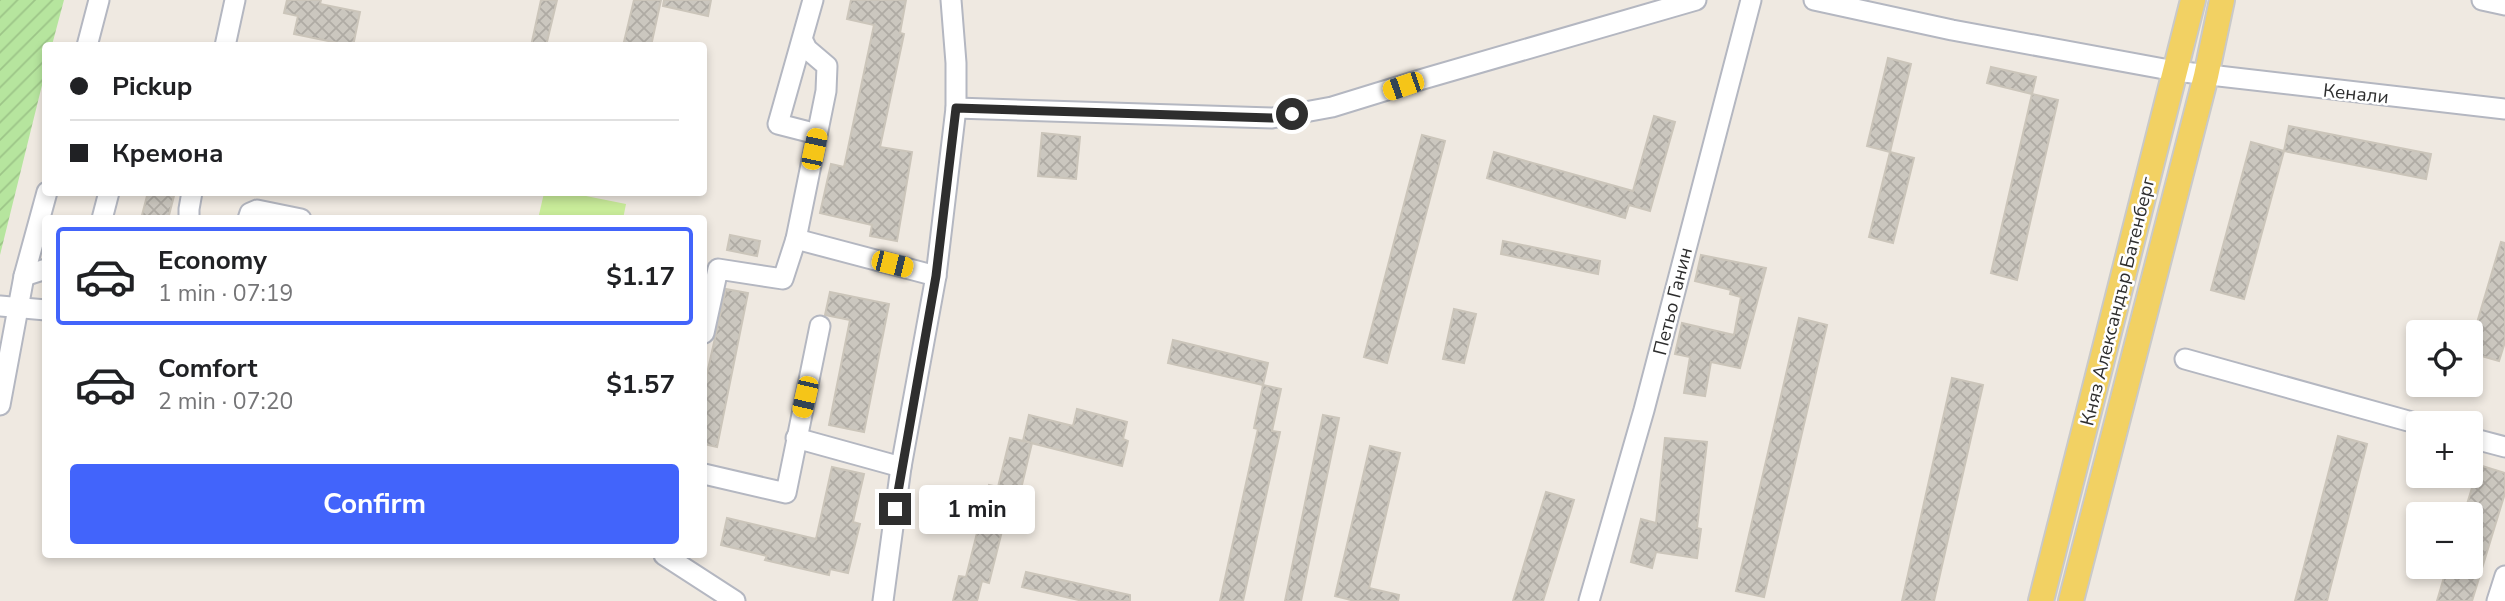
<!DOCTYPE html>
<meta charset="utf-8">
<style>
body{margin:0;font-family:"Nunito Sans",sans-serif;background:#f6f6f6;color:#202124;height:100vh;display:flex;flex-direction:column;font-size:26px;white-space:nowrap}
*{box-sizing:border-box;margin:0}
p{font-size:23px;color:#757577}
.icon{flex:none;width:38px;height:38px;fill:none;stroke:currentColor;stroke-width:2;stroke-linecap:round;stroke-linejoin:round}
.map{position:relative;flex:1;overflow:hidden}
.side{position:absolute;left:42px;top:215px;width:665px;height:343px;display:flex;flex-direction:column;background:#fff;border-radius:7px;box-shadow:0 4px 10px #0003}
.side>*{flex:none}
.hud{position:absolute;left:42px;top:42px;width:665px;height:154px;border-radius:7px;box-shadow:0 4px 10px #0003;display:grid;align-content:center;height:154px;padding:0 28px;background:#fff}
.controls{position:absolute;left:2406px;top:320px;display:grid;gap:14px}
.controls a{display:grid;place-items:center;width:77px;height:77px;border-radius:7px;background:#fff;box-shadow:0 4px 10px #0003;font-size:35px}
.end{position:absolute;width:32px;height:32px;margin:-16px;border:9px solid #2e2e2e;background:#fff;box-shadow:0 0 0 4px #fff}
.from{border-radius:50%}
.bubble{position:absolute;height:49px;border-radius:7px;background:#fff;box-shadow:0 4px 10px #0003;font-size:23px;font-weight:700;line-height:49px;text-align:center}
.car{position:absolute;width:21px;height:42px;margin:-21px -10px;border-radius:9px;box-shadow:0 0 5px 2px #0007;background:linear-gradient(#f5c518 24%,#345 0 40%,#f5c518 0 76%,#345 0 86%,#f5c518 0)}
.hud b{display:flex;align-items:center;gap:24px;height:66px;font-size:26px}
.hud b+b{border-top:2px solid #e0e0e0}
.hud i{width:18px;height:18px;background:#202124}
ul{padding:12px 0 0;list-style:none}
li{display:flex;align-items:center;gap:21px;height:98px;margin:0 14px 10px;padding:0 14px;border:4px solid transparent;border-radius:7px}
li div{flex:1}
li b{display:block;font-size:26px}
li em{font-style:normal;font-weight:700}
li.active{border-color:#4264fb}
li>.icon{width:63px;height:63px;stroke-width:1.5}
.cta{display:flex;gap:14px;margin-top:auto;padding:14px 28px}
.cta a{flex:1;height:80px;border-radius:7px;background:#4264fb;color:#fff;font-size:28px;font-weight:700;line-height:80px;text-align:center}
.map>svg:first-child{display:block}
.garden{fill:url(#garden-furrows)}
.pitch{fill:#c9ec9a}
.building{fill:url(#building-cross-hatch);stroke:#cbc5ba;stroke-width:2}
.lines{fill:none;stroke-linecap:round;stroke-linejoin:round}
.minor-casing{stroke:#b4b7c1;stroke-width:23}
.major-casing{stroke:#c9c9c9;stroke-width:28}
.minor{stroke:#fff;stroke-width:19}
.major{stroke:#f2d163;stroke-width:24}
.route{stroke:#2e2e2e;stroke-width:9}
.labels{text-anchor:middle;stroke-width:5;stroke-linejoin:round;paint-order:stroke}
.street-label{font-size:19px;fill:#2e2e2e;stroke:#fff}
</style>
<div class="map">
<svg width="2505" height="601" viewBox="0 0 2505 601">
<defs>
<pattern id="garden-furrows" width="10" height="10" patternUnits="userSpaceOnUse" patternTransform="scale(1.75)"><rect width="10" height="10" fill="#b6e59e"/><path d="M-1 1l2-2M0 10L10 0M9 11l2-2" fill="none" stroke="#9dc588"/></pattern>
<pattern id="building-cross-hatch" width="8" height="8" patternUnits="userSpaceOnUse" patternTransform="scale(1.75)"><rect width="8" height="8" fill="#cbc7bf"/><path d="M0 0l8 8M0 8l8-8" fill="none" stroke="#afaba4"/></pattern>
</defs>
<rect width="100%" height="100%" fill="#efe9e1"/>
<polygon class="garden" points="0,0 64,0 52,45 46,46 45,73 0,255"/>
<polygon class="pitch" points="544,193 571,193 626,204 623,219 538,219"/>
<g class="building">
<polygon points="287,0 321,0 320,4 360,12 353,46 294,34 298,16 284,13"/>
<polygon points="541,0 557,0 546,46 531,46"/>
<polygon points="634,0 661,0 651,46 623,46"/>
<polygon points="664,0 711,0 708,16 663,6"/>
<polygon points="851,0 906,0 900,33 904,34 880,147 912,152 897,241 870,236 872,225 820,213 831,164 844,167 874,25 847,19"/>
<polygon points="1888,58 1911,64 1890,152 1867,146"/>
<polygon points="1991,67 2036,77 2032,94 1987,83"/>
<polygon points="2032,94 2058,100 2017,280 1991,273"/>
<polygon points="1654,116 1675,122 1650,211 1629,205 1625,218 1487,178 1494,152 1633,191"/>
<polygon points="2289,126 2431,154 2426,179 2284,151"/>
<polygon points="1042,133 1080,137 1076,179 1038,176"/>
<polygon points="1422,135 1445,141 1387,363 1364,357"/>
<polygon points="2251,142 2284,151 2244,299 2211,290"/>
<polygon points="1890,152 1914,158 1893,243 1869,237"/>
<polygon points="148,192 175,192 168,219 141,219"/>
<polygon points="730,235 760,241 757,256 727,250"/>
<polygon points="1503,241 1600,261 1598,274 1501,254"/>
<polygon points="2501,242 2505,243 2505,342 2499,361 2471,353 2471,343"/>
<polygon points="1701,255 1766,268 1740,368 1711,362 1705,396 1684,393 1690,357 1675,354 1682,323 1734,335 1741,297 1730,294 1731,290 1695,281"/>
<polygon points="726,289 748,293 717,447 704,444 704,387"/>
<polygon points="830,292 889,304 864,432 829,425 850,320 825,315"/>
<polygon points="1454,309 1476,314 1464,363 1443,359"/>
<polygon points="1799,318 1827,325 1764,597 1736,591"/>
<polygon points="1173,340 1268,363 1263,385 1168,363"/>
<polygon points="1952,378 1983,385 1934,601 1902,601"/>
<polygon points="1263,385 1281,389 1272,431 1280,432 1243,601 1220,601 1258,429 1254,428"/>
<polygon points="1077,409 1127,422 1123,439 1128,441 1122,466 1023,441 1029,415 1073,426"/>
<polygon points="1323,415 1339,418 1301,601 1285,601"/>
<polygon points="2338,436 2367,444 2327,601 2295,601"/>
<polygon points="1010,438 1032,443 1020,493 1012,491 989,583 982,581 977,601 953,601 959,576 966,577 989,485 998,487"/>
<polygon points="1665,438 1707,442 1697,528 1701,529 1697,558 1656,552 1652,568 1631,562 1641,519 1656,523"/>
<polygon points="1370,446 1400,453 1369,588 1399,595 1398,601 1355,601 1335,596"/>
<polygon points="2479,465 2505,473 2505,493 2472,601 2437,601 2447,567 2471,567 2471,514 2464,514"/>
<polygon points="832,467 864,474 853,522 860,524 848,573 830,569 829,575 765,560 767,556 721,545 727,518 816,539"/>
<polygon points="1546,492 1574,500 1543,601 1513,601"/>
<polygon points="1026,572 1130,595 1130,601 1083,601 1022,587"/>
</g>
<g class="lines">
<g class="minor-casing">
<g id="minor">
<polyline points="813,0 778,124 817,134"/>
<polyline points="1814,0 1952,30 2175,71 2505,109"/>
<polyline points="2482,0 2505,5"/>
<polyline points="87,46 99,0"/>
<polyline points="225,46 235,0"/>
<polyline points="956,108 1272,118 1332,107 1423,79 1696,0"/>
<polyline points="102,219 109,192"/>
<polyline points="189,219 189,209 192,192"/>
<polyline points="248,219 250,213 257,210 301,219"/>
<polyline points="796,239 936,276"/>
<polyline points="24,276 46,269"/>
<polyline points="0,306 46,310"/>
<polyline points="704,333 718,269 783,279 796,239 826,91 827,66 807,49 803,41"/>
<polyline points="2185,359 2419,424"/>
<polyline points="0,405 24,276 47,192"/>
<polyline points="796,438 901,467"/>
<polyline points="2471,438 2505,447"/>
<polyline points="704,474 786,493 820,326"/>
<polyline points="664,555 735,601"/>
<polyline points="883,601 901,467 936,276 956,108 956,63 951,0"/>
<polyline points="1589,601 1644,410 1751,0"/>
<polyline points="2497,601 2505,576"/>
</g>
</g>
<g class="major-casing">
<g id="major">
<polyline points="2041,601 2193,0"/>
<polyline points="2071,601 2206,76 2222,0"/>
</g>
</g>
<use href="#minor" class="minor"/>
<use href="#major" class="major"/>
</g>
<g class="lines">
<polyline class="route" points="895,509 936,276 956,108 1272,118 1292,114"/>
</g>
<g class="labels">
<g class="street-label">
<text transform="translate(2356 93) rotate(6)" y="7">Кенали</text>
<text transform="translate(1672 301) rotate(-76)" y="7">Петьо Ганин</text>
<text transform="translate(2117 301) rotate(-76)" y="7">Княз Александър Батенберг</text>
</g>
</g>
</svg>
<div class="controls">
<a><svg class="icon" aria-label="locate" viewBox="0 0 24 24"><circle cx="12" cy="12" r="6"/><path d="M12 2v4M12 18v4M2 12h4M18 12h4"/></svg></a>
<a>+</a>
<a>−</a>
</div>
<i class="end from" style="left:1292px;top:114px"></i>
<i class="end" style="left:895px;top:509px"></i>
<div class="bubble" style="left:919px;top:485px;width:116px">1 min</div>
<i class="car" style="left:1403px;top:86px;rotate:251deg"></i>
<i class="car" style="left:814px;top:149px;rotate:12deg"></i>
<i class="car" style="left:892px;top:264px;rotate:104deg"></i>
<i class="car" style="left:805px;top:397px;rotate:193deg"></i>
<div class="hud">
<b><i class="from"></i>Pickup</b>
<b><i></i>Кремона</b>
</div>
<section class="side">
<ul>
<li class="active"><svg class="icon" aria-label="car" viewBox="0 0 24 24"><path d="M5 17H2v-5l4-1 3-4h7l3 4 3 1v5h-3M9 17h6M6 11h13"/><circle cx="7" cy="17" r="2"/><circle cx="17" cy="17" r="2"/></svg><div><b>Economy</b><p>1 min · 07:19</p></div><em>$1.17</em></li>
<li><svg class="icon" aria-label="car" viewBox="0 0 24 24"><path d="M5 17H2v-5l4-1 3-4h7l3 4 3 1v5h-3M9 17h6M6 11h13"/><circle cx="7" cy="17" r="2"/><circle cx="17" cy="17" r="2"/></svg><div><b>Comfort</b><p>2 min · 07:20</p></div><em>$1.57</em></li>
</ul>
<div class="cta"><a>Confirm</a></div>
</section>
</div>
